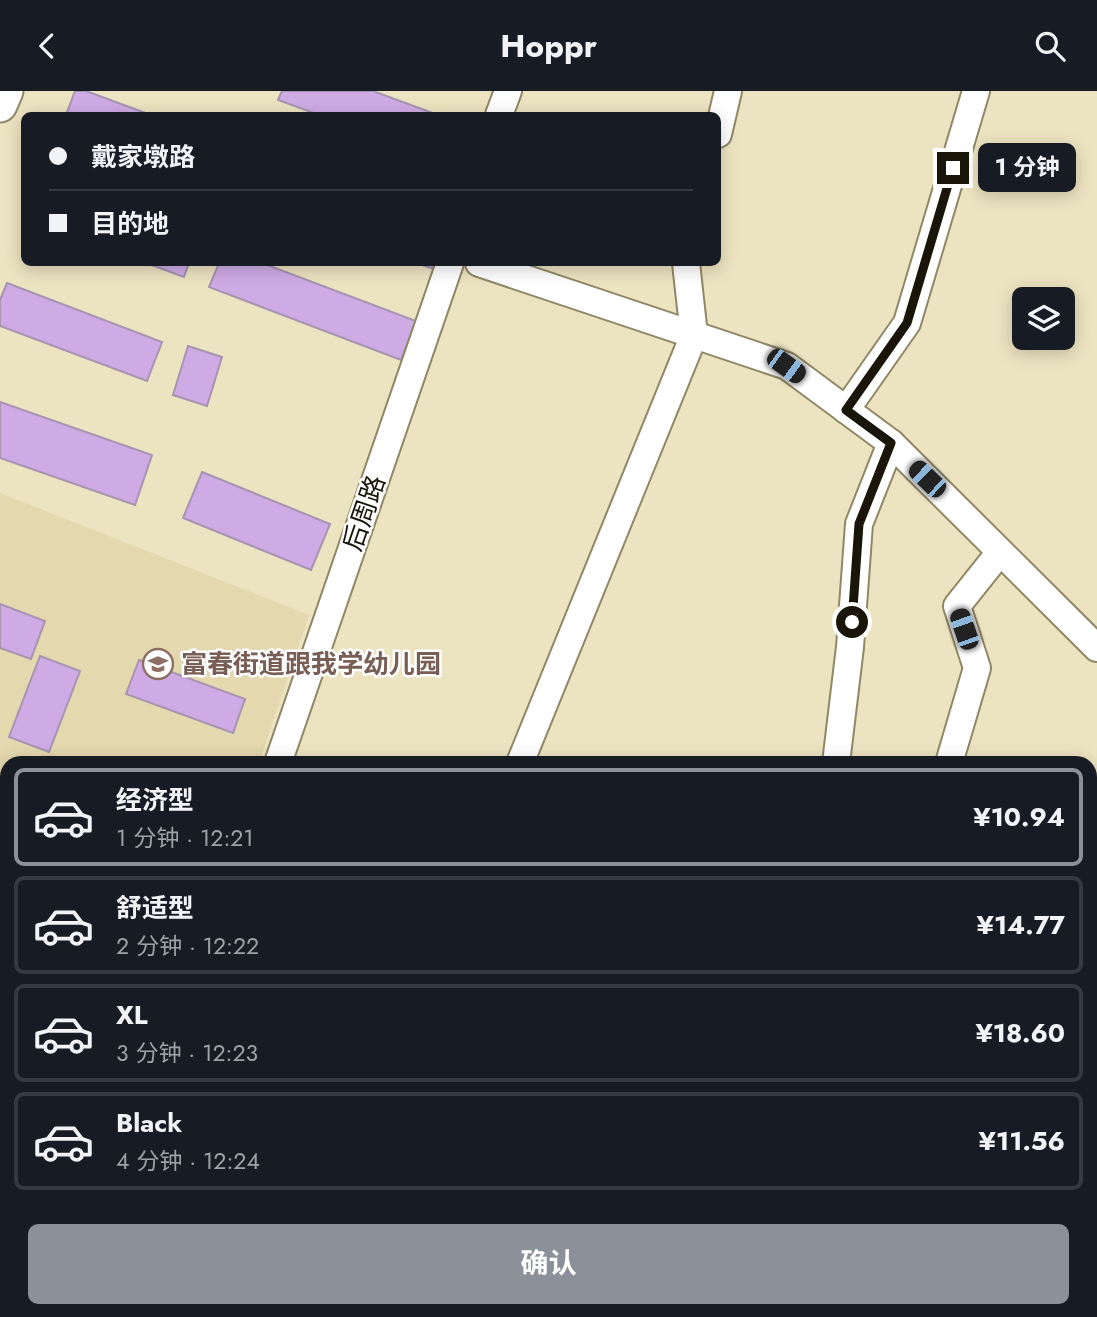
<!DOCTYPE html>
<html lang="zh">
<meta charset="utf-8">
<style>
body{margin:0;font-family:Jost,"Noto Sans SC",sans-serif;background:#242831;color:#f1f3f6;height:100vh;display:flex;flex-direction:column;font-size:26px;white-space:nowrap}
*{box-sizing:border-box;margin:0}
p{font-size:23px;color:#9ea1a6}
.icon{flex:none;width:38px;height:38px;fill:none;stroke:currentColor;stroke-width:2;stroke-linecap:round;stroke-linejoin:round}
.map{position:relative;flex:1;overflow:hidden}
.side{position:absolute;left:0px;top:665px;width:1097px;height:562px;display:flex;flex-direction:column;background:#171b24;border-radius:21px 21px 0 0;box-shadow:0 4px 18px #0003}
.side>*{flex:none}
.top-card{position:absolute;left:21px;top:21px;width:700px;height:154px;border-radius:10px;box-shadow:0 4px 18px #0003;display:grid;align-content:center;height:154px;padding:0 28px;background:#171b24}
.buttons{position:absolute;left:1012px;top:196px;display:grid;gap:14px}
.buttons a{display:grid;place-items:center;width:63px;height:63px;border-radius:10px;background:#171b24;box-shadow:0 4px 18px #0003;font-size:35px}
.end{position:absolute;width:32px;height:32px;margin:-16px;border:9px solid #191509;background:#fff;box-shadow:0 0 0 4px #fff}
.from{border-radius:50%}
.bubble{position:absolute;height:49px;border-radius:10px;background:#171b24;box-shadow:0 4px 18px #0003;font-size:23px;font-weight:700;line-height:49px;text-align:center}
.car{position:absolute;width:21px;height:42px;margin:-21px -10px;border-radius:9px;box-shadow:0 0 5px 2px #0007;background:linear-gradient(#222 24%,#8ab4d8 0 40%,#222 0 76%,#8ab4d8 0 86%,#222 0)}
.top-card b{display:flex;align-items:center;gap:24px;height:66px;font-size:26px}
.top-card b+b{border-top:2px solid #363941}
.top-card i{width:18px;height:18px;background:#f1f3f6}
ul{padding:12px 0 0;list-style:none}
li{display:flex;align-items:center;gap:21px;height:98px;margin:0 14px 10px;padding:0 14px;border:4px solid #363941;border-radius:10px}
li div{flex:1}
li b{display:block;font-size:26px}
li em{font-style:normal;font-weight:700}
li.selected{border-color:#8c9099}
li>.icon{width:63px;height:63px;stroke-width:1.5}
.primary-button{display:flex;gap:14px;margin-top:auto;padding:14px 28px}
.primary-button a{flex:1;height:80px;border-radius:10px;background:#8c9099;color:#fff;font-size:28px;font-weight:700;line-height:80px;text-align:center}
header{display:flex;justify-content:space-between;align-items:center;height:91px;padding:0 28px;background:#171b24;font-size:32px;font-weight:700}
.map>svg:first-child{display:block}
.built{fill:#e3d8ae}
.building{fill:#cfabe5;stroke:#a694b1;stroke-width:2}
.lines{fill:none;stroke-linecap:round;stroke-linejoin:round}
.minor-casing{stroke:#8f8766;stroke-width:30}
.tertiary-casing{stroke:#8f8766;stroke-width:37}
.minor{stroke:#fff;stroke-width:26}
.tertiary{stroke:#fff;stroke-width:33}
.route{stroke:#191509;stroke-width:9}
.labels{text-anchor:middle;stroke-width:5;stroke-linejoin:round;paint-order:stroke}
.street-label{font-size:26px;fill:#191509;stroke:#fff}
.education-label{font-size:26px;font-weight:bold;fill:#785e54;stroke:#fff;text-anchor:start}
</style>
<header><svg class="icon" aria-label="back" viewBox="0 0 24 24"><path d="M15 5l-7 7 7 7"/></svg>Hoppr<svg class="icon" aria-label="search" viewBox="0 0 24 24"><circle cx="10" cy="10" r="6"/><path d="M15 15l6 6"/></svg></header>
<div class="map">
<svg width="1097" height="1226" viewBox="0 0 1097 1226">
<rect width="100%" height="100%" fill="#ece3c0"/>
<polygon class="built" points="0,402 309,524 259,672 7,672 7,885 0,882"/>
<g class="building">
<polygon points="75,0 86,0 151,24 66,24"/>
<polygon points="282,0 373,0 438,24 319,24 278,9"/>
<polygon points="146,172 189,172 184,186"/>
<polygon points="219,172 262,172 416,230 401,269 209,196"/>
<polygon points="416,172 436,172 434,178"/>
<polygon points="7,192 162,251 147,290 0,235 0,209"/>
<polygon points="188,255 222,266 207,315 173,304"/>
<polygon points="0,311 152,364 135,414 0,367"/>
<polygon points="202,381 330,433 311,479 183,427"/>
<polygon points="0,513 45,530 31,568 0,557"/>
<polygon points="40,565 80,580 49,661 9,646"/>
<polygon points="139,569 245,608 233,642 126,603"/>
<polygon points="42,666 58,672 40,672"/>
<polygon points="0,786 7,789 7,818 0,836"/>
</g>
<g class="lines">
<g class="minor-casing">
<g id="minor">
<polyline points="499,24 508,0"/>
<polyline points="718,43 728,0"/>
<polyline points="479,172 787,275 891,352 1097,557"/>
<polyline points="846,319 907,232 976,0"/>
<polyline points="278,672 450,172"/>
<polyline points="520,672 694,244 686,172"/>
<polyline points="836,672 850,556 859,433 891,352"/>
<polyline points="949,672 977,577 957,515 1000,461"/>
<polyline points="0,917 7,920"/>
<polyline points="1090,989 1097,990"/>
<polyline points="898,1220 899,1226"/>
<polyline points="90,1226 92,1220"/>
<polyline points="294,1226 297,1220"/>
</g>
</g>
<g class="tertiary-casing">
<polyline id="tertiary" points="0,14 6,0"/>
</g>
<use href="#minor" class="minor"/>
<use href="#tertiary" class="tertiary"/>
</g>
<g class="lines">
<polyline class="route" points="852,531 859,433 891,352 846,319 907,232 953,77"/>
</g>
<defs>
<g id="school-ring" transform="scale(1.575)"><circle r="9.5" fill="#fff" stroke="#8d6e63" stroke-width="1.5"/><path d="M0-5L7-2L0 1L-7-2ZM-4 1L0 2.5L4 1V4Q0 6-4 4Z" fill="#8d6e63"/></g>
</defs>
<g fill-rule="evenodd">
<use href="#school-ring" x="158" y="573"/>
</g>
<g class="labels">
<g class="street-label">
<text transform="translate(364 422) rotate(-71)" y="9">后周路</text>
</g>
<g class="education-label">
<text x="181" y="582">富春街道跟我学幼儿园</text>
</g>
</g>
</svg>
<div class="buttons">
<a><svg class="icon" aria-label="layers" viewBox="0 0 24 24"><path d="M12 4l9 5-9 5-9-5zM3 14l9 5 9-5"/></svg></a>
</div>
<i class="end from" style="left:852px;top:531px"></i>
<i class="end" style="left:953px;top:77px"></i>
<div class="bubble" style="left:978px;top:52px;width:98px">1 分钟</div>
<i class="car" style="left:786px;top:275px;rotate:126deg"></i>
<i class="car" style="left:927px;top:388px;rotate:314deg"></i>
<i class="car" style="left:964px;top:538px;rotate:341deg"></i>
<div class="top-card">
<b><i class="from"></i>戴家墩路</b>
<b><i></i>目的地</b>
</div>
<section class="side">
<ul>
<li class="selected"><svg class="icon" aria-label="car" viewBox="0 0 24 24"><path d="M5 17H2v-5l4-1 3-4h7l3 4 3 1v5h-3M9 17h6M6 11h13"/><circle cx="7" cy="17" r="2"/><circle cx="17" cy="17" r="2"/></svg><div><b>经济型</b><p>1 分钟 · 12:21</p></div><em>¥10.94</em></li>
<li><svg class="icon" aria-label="car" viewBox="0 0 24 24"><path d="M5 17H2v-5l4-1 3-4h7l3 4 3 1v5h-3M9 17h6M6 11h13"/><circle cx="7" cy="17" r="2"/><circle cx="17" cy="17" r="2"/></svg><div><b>舒适型</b><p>2 分钟 · 12:22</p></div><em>¥14.77</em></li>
<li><svg class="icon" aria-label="car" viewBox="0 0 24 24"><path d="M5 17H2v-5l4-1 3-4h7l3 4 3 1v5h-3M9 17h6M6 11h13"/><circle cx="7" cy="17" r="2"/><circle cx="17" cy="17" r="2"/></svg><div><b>XL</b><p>3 分钟 · 12:23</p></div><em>¥18.60</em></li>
<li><svg class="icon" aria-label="car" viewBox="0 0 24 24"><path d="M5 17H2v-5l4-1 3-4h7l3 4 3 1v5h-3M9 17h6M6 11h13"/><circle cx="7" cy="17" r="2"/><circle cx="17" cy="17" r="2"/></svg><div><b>Black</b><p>4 分钟 · 12:24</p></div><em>¥11.56</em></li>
</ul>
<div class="primary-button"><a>确认</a></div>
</section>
</div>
